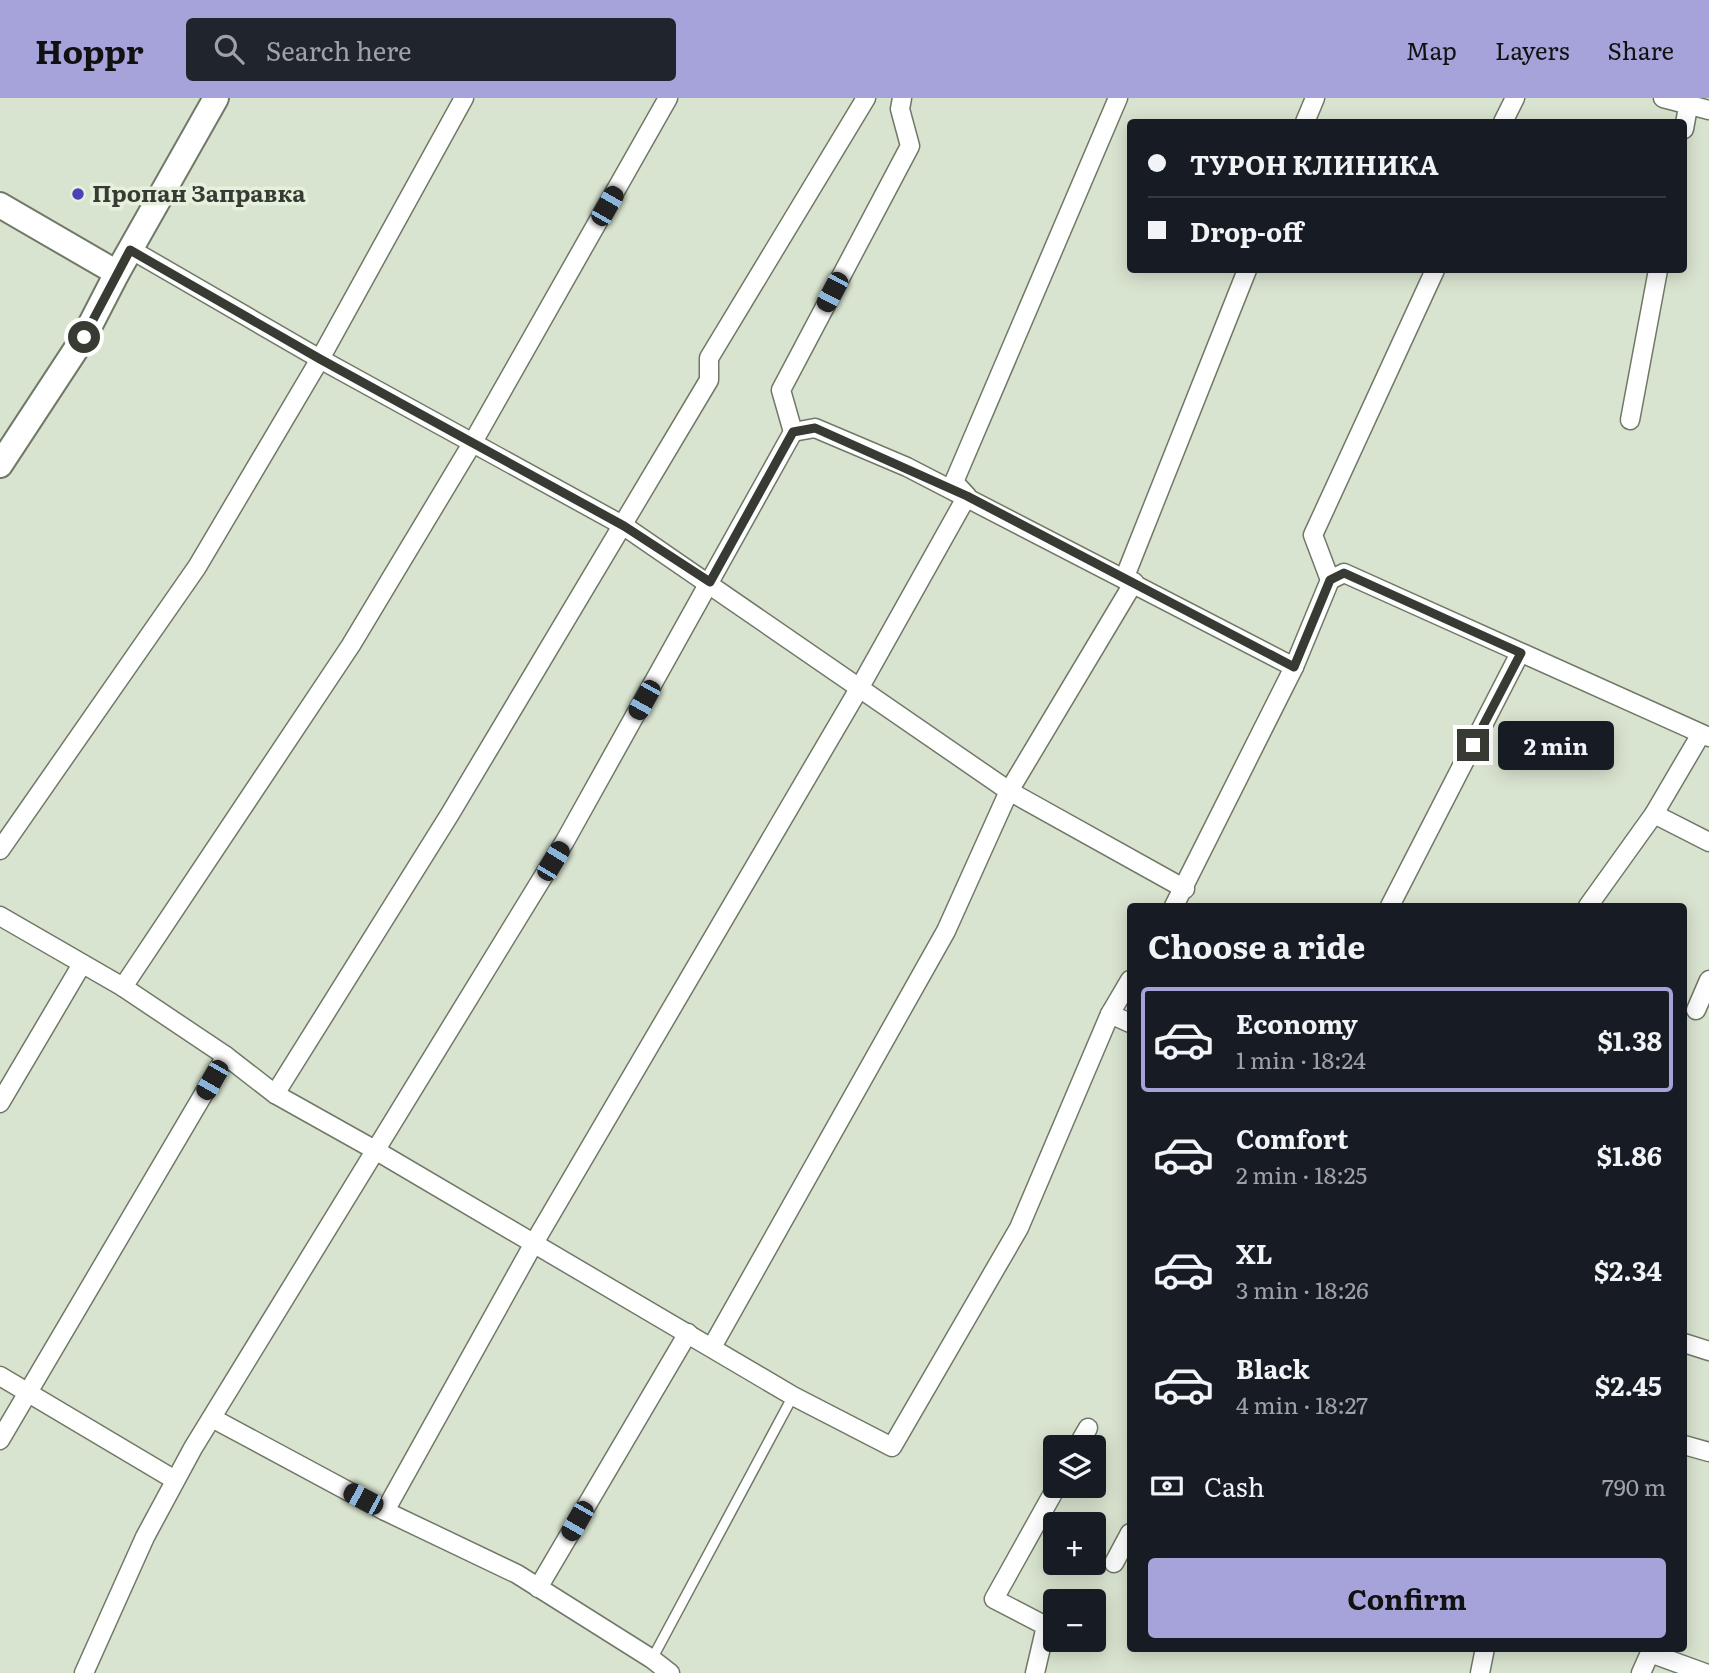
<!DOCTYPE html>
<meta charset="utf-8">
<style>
body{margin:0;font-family:Literata,serif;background:#20242c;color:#f1f3f6;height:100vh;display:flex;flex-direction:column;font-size:26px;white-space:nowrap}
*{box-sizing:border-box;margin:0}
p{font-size:23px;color:#9ea1a6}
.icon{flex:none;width:38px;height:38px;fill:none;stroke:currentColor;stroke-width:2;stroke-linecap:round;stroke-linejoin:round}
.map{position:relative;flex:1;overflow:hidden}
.sheet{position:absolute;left:1127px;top:805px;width:560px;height:749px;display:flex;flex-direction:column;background:#171b24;border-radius:7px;box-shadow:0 4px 18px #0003}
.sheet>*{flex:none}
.hud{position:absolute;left:1127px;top:21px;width:560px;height:154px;border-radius:7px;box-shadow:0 4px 18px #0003;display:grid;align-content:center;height:154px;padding:0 21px;background:#171b24}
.buttons{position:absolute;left:1043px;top:1337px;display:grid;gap:14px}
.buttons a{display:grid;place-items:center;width:63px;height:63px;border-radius:7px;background:#171b24;box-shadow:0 4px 18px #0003;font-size:35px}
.end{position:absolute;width:32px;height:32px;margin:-16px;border:9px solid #373b33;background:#fff;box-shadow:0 0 0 4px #fff}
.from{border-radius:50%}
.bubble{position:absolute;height:49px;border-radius:7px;background:#171b24;box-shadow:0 4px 18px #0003;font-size:23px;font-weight:700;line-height:49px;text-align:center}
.car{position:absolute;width:21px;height:42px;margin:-21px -10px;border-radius:9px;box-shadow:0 0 5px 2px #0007;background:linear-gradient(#222 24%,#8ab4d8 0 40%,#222 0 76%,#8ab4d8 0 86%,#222 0)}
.hud b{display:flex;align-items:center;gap:24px;height:66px;font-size:26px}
.hud b+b{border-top:2px solid #363941}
.hud i{width:18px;height:18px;background:#f1f3f6}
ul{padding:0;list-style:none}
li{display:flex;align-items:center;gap:21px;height:105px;margin:0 14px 10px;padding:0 7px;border:4px solid transparent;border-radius:7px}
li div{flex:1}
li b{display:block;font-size:26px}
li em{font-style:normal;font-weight:700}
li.on{border-color:#a6a3da}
li>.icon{width:63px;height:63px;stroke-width:1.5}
h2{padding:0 21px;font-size:32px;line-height:84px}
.pay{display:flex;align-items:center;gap:18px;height:77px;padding:0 21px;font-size:26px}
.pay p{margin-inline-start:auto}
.button{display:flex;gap:14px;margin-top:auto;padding:14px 21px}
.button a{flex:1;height:80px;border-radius:7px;background:#a6a3da;color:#111;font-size:28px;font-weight:700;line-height:80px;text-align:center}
header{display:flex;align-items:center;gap:42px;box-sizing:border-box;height:98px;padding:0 35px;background:#a6a3da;color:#111}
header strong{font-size:33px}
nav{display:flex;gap:38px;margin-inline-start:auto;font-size:24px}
.search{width:490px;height:63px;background:#20242c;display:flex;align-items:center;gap:18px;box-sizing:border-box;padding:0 24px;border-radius:7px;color:#9ea1a6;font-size:26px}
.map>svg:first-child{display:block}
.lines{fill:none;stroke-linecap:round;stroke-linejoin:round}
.service-casing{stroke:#707967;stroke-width:12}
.minor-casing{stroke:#707967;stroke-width:21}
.secondary-casing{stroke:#707967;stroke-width:28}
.service{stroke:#fff;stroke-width:9}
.minor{stroke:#fff;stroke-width:18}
.secondary{stroke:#fff;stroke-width:24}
.route{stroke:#373b33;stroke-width:9}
.poi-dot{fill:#4b41b8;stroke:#e6f1dd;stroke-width:2.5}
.labels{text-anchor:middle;stroke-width:7;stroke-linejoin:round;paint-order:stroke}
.poi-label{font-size:23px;font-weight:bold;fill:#373b33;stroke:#e6f1dd;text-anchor:start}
</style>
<header>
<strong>Hoppr</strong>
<div class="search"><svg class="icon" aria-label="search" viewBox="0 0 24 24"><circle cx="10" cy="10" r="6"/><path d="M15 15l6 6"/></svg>Search here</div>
<nav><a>Map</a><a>Layers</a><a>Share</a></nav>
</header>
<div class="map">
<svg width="1709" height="1575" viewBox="0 0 1709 1575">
<rect width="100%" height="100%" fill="#d9e4d0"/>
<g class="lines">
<g class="service-casing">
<polyline id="service" points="652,1561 793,1298"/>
</g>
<g class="minor-casing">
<g id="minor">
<polyline points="1663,0 1709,12"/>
<polyline points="1305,24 1315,0"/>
<polyline points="1503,24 1515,0"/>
<polyline points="1684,31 1688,9"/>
<polyline points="130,151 320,261 624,428 1009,693 1185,791"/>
<polyline points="1630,322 1658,172"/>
<polyline points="793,334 815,330 907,369 1294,569"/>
<polyline points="1124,481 1247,172"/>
<polyline points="1330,482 1313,437 1435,172"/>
<polyline points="1654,716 1709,744"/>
<polyline points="0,752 197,469 320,261 464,0"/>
<polyline points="1174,808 1294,569 1330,482 1344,475 1709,639"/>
<polyline points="1390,808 1520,555"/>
<polyline points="1588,808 1654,716 1701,636"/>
<polyline points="0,818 123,889 226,958 275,996 375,1052 793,1298 892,1349 1019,1130 1110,916 1130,882"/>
<polyline points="123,889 351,547 473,344 668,0"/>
<polyline points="1696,912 1709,882"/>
<polyline points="1110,916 1130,925"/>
<polyline points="275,996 450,716 709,282 709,260 866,0"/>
<polyline points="0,1005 82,866"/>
<polyline points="1684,1245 1709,1253"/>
<polyline points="712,1249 946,833 1009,693 1134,484"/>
<polyline points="0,1278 175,1382"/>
<polyline points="212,1320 385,1413 517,1476 652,1561 670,1575"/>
<polyline points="0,1342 226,958"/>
<polyline points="1684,1347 1709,1354"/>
<polyline points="1077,1349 1088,1330"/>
<polyline points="385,1413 534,1145 860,589 967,398 954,384 1118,0"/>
<polyline points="1114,1465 1130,1435"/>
<polyline points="538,1490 688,1235"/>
<polyline points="84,1575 145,1439 193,1350 565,743 793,334 781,292 910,48 900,11 902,0"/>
<polyline points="1035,1575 1046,1528 994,1501 1057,1388"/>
<polyline points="1480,1575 1485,1550"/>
<polyline points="1641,1575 1650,1555 1705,1575"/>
</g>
</g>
<g class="secondary-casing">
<g id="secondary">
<polyline points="0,107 117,175"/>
<polyline points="0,367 84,239 117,175 216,0"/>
</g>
</g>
<use href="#service" class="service"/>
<use href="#minor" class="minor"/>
<use href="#secondary" class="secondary"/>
</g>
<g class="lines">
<polyline class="route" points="84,239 130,152 320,261 624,428 710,484 793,334 815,330 967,398 1294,569 1330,482 1344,475 1521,555 1473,647"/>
</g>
<circle class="poi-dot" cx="78" cy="96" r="7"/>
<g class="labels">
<g class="poi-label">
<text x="92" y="104">Пропан Заправка</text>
</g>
</g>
</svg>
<div class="buttons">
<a><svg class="icon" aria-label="layers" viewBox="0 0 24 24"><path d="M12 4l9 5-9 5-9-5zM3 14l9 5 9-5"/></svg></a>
<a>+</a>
<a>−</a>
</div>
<i class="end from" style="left:84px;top:239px"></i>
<i class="end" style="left:1473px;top:647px"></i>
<div class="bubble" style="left:1498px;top:623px;width:116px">2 min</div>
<i class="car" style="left:607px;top:108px;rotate:30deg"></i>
<i class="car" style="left:832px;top:194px;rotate:208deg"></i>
<i class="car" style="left:644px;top:602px;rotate:209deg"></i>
<i class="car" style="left:553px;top:763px;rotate:31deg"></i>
<i class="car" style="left:212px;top:982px;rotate:210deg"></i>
<i class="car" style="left:363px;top:1401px;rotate:298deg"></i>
<i class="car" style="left:577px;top:1423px;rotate:210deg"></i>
<div class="hud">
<b><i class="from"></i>ТУРОН КЛИНИКА</b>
<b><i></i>Drop-off</b>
</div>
<section class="sheet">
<h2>Choose a ride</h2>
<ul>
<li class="on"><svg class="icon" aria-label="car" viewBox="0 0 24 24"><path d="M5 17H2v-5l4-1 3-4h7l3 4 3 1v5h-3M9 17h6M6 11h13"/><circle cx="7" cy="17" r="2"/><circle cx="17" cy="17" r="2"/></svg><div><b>Economy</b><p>1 min · 18:24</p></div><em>$1.38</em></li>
<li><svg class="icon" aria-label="car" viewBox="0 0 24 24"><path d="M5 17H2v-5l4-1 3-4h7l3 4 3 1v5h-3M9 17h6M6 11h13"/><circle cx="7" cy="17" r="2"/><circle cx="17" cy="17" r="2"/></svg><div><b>Comfort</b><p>2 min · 18:25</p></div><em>$1.86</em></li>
<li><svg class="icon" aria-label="car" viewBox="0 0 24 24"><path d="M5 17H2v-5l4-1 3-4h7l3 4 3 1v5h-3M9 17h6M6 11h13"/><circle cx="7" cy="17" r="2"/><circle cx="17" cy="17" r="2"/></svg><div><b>XL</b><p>3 min · 18:26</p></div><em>$2.34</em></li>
<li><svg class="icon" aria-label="car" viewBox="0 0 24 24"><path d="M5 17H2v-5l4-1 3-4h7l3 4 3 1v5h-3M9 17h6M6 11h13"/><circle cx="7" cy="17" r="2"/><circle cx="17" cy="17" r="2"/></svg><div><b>Black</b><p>4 min · 18:27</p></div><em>$2.45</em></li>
</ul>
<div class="pay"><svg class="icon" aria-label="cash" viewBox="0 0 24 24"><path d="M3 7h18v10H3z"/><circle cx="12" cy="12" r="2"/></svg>Cash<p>790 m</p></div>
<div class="button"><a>Confirm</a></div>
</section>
</div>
